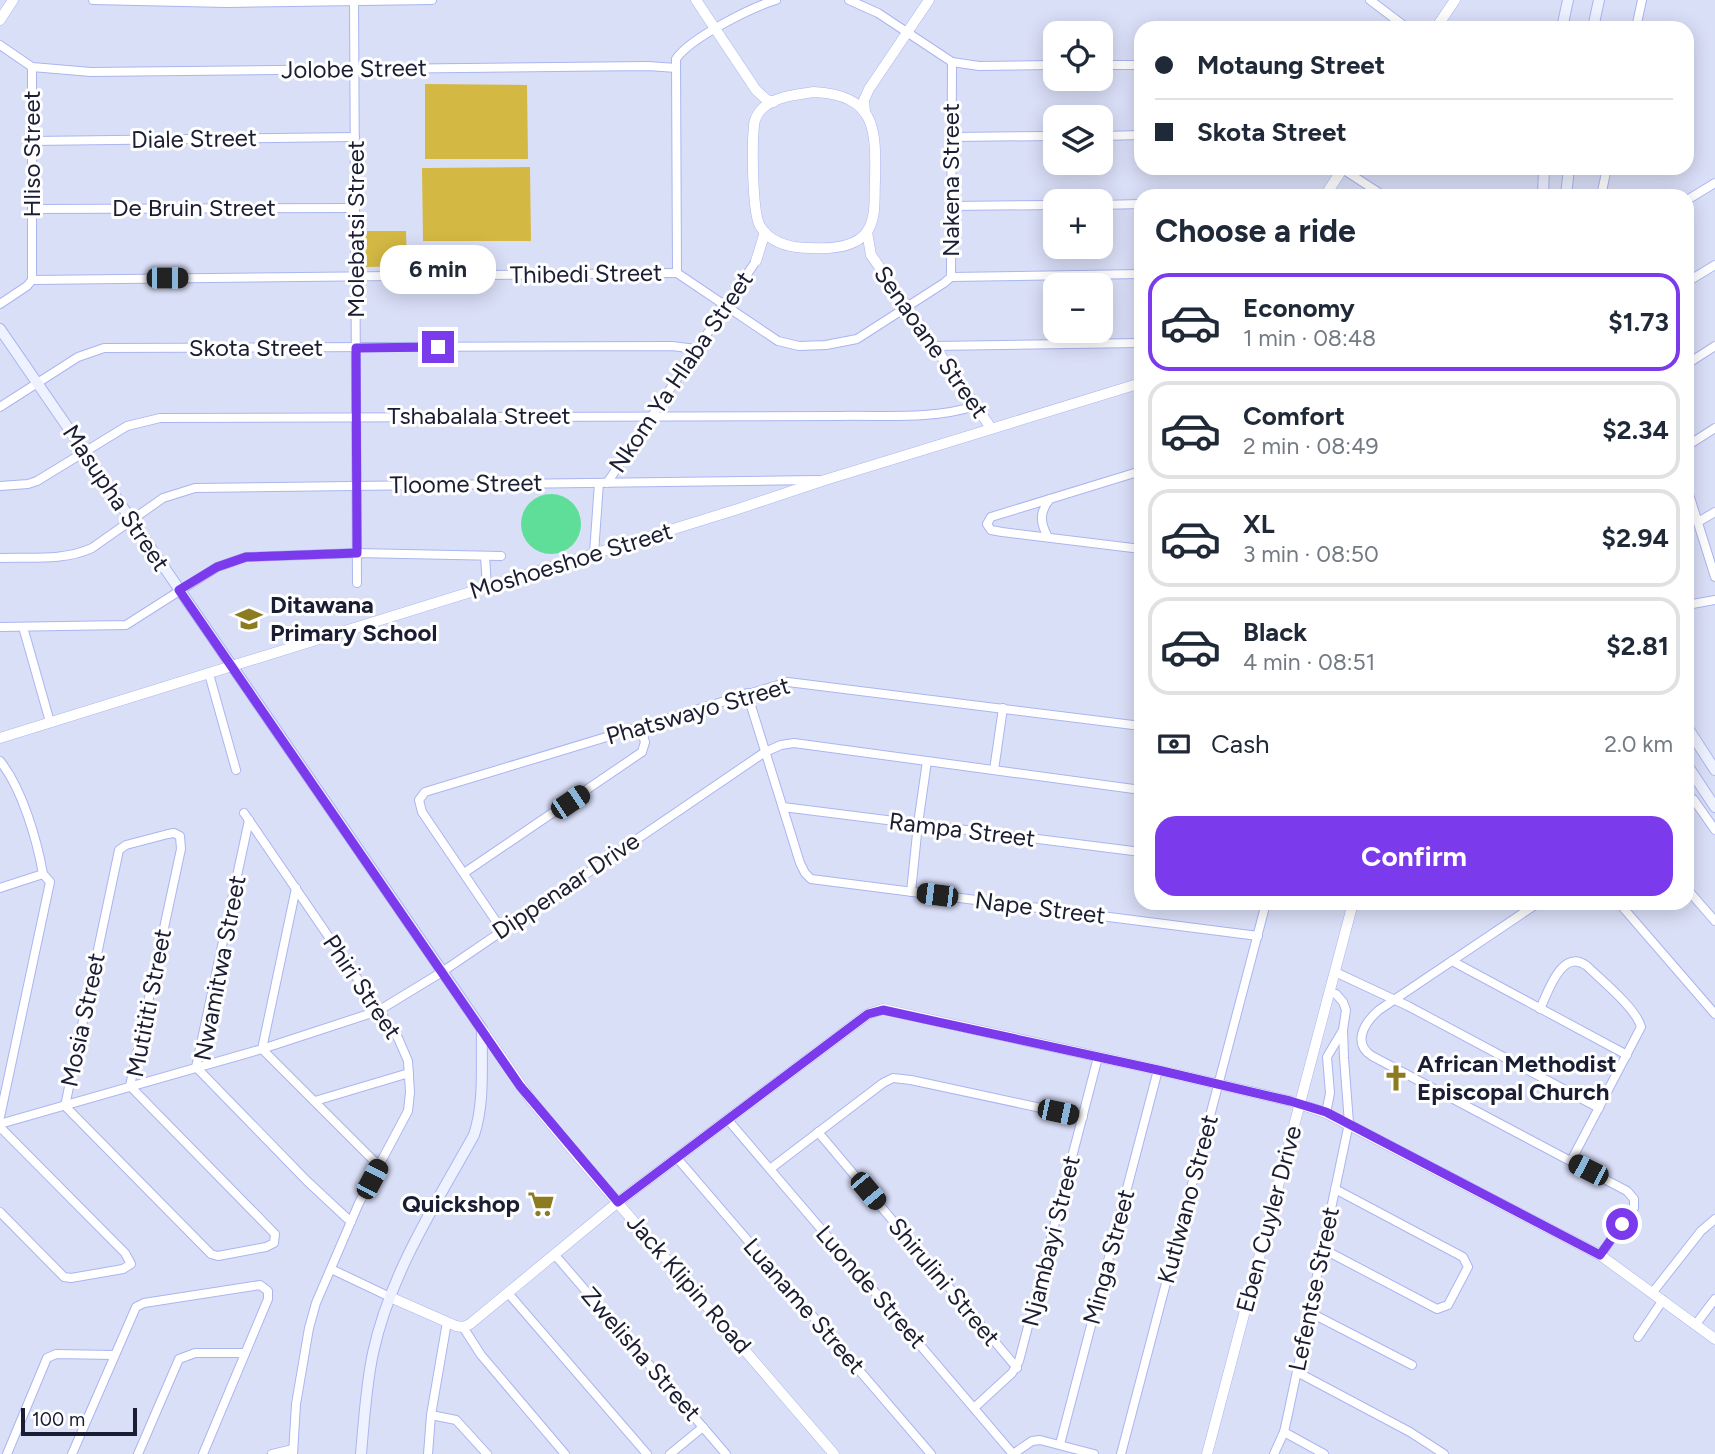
<!DOCTYPE html>
<meta charset="utf-8">
<style>
body{margin:0;font-family:Figtree,sans-serif;background:#f6f6f7;color:#1f2937;height:100vh;display:flex;flex-direction:column;font-size:26px;white-space:nowrap}
*{box-sizing:border-box;margin:0}
p{font-size:23px;color:#747a83}
.icon{flex:none;width:38px;height:38px;fill:none;stroke:currentColor;stroke-width:2;stroke-linecap:round;stroke-linejoin:round}
.map{position:relative;flex:1;overflow:hidden}
.details{position:absolute;left:1134px;top:189px;width:560px;height:721px;display:flex;flex-direction:column;background:#fff;border-radius:21px;box-shadow:0 4px 18px #0003}
.details>*{flex:none}
.banner{position:absolute;left:1134px;top:21px;width:560px;height:154px;border-radius:21px;box-shadow:0 4px 18px #0003;display:grid;align-content:center;height:154px;padding:0 21px;background:#fff}
.controls{position:absolute;left:1043px;top:21px;display:grid;gap:14px}
.controls a{display:grid;place-items:center;width:70px;height:70px;border-radius:14px;background:#fff;box-shadow:0 4px 18px #0003;font-size:35px}
.scale{position:absolute;left:21px;bottom:18px;width:116px;box-sizing:border-box;padding-left:7px;border:4px solid #1a1d33;border-top:0;font-size:19px;line-height:24px;white-space:nowrap;color:#1a1d33;-webkit-text-stroke:5px #fff;paint-order:stroke}
.end{position:absolute;width:32px;height:32px;margin:-16px;border:9px solid #7c3aed;background:#fff;box-shadow:0 0 0 4px #fff}
.from{border-radius:50%}
.bubble{position:absolute;height:49px;border-radius:21px;background:#fff;box-shadow:0 4px 18px #0003;font-size:23px;font-weight:700;line-height:49px;text-align:center}
.car{position:absolute;width:21px;height:42px;margin:-21px -10px;border-radius:9px;box-shadow:0 0 5px 2px #0007;background:linear-gradient(#222 24%,#8ab4d8 0 40%,#222 0 76%,#8ab4d8 0 86%,#222 0)}
.banner b{display:flex;align-items:center;gap:24px;height:66px;font-size:26px}
.banner b+b{border-top:2px solid #e0e1e3}
.banner i{width:18px;height:18px;background:#1f2937}
ul{padding:0;list-style:none}
li{display:flex;align-items:center;gap:21px;height:98px;margin:0 14px 10px;padding:0 7px;border:4px solid #e0e1e3;border-radius:21px}
li div{flex:1}
li b{display:block;font-size:26px}
li em{font-style:normal;font-weight:700}
li.on{border-color:#7c3aed}
li>.icon{width:63px;height:63px;stroke-width:1.5}
h2{padding:0 21px;font-size:32px;line-height:84px}
.pay{display:flex;align-items:center;gap:18px;height:77px;padding:0 21px;font-size:26px}
.pay p{margin-inline-start:auto}
.action{display:flex;gap:14px;margin-top:auto;padding:14px 21px}
.action a{flex:1;height:80px;border-radius:21px;background:#7c3aed;color:#fff;font-size:28px;font-weight:700;line-height:80px;text-align:center}
.map>svg:first-child{display:block}
.green{fill:#d3b943}
.water{fill:#5fde99}
.lines{fill:none;stroke-linecap:round;stroke-linejoin:round}
.minor-casing{stroke:#abb5f0;stroke-width:10}
.tertiary-casing{stroke:#abb5f0;stroke-width:11}
.secondary-casing{stroke:#abb5f0;stroke-width:12}
.minor{stroke:#fff;stroke-width:8}
.tertiary{stroke:#fff;stroke-width:10}
.secondary{stroke:#eef1fe;stroke-width:10}
.route{stroke:#7c3aed;stroke-width:9}
.labels{text-anchor:middle;stroke-width:6;stroke-linejoin:round;paint-order:stroke}
.street-label{font-size:24px;fill:#1a1d33;stroke:#fff}
.poi-label{font-size:24px;font-weight:bold;fill:#1a1d33;stroke:#fff;text-anchor:start}
</style>
<div class="map">
<svg width="1715" height="1454" viewBox="0 0 1715 1454">
<rect width="100%" height="100%" fill="#dadff8"/>
<g class="green">
<polygon points="425,84 527,85 528,159 425,159"/>
<polygon points="530,167 531,241 423,241 422,168"/>
<polygon points="365,231 406,231 407,266 366,267"/>
</g>
<circle class="water" cx="551" cy="524" r="30"/>
<g class="lines">
<g class="minor-casing">
<g id="minor">
<polyline points="93,0 227,3 432,0"/>
<polyline points="354,0 357,583"/>
<polyline points="849,0 878,13 952,62 979,66 1055,65"/>
<polyline points="1370,0 1407,28"/>
<polyline points="1636,28 1642,0"/>
<polyline points="0,45 32,67 91,72 648,66 676,68"/>
<polyline points="1101,65 1141,65"/>
<polyline points="1101,136 1141,135"/>
<polyline points="951,137 1055,136"/>
<polyline points="32,141 355,137"/>
<polyline points="1341,168 1384,196"/>
<polyline points="1601,196 1607,168"/>
<polyline points="1687,200 1715,183"/>
<polyline points="1101,205 1141,204"/>
<polyline points="951,206 1055,205"/>
<polyline points="32,209 355,208"/>
<polyline points="677,273 778,341 799,346 826,345 857,339 944,283 951,277 952,62"/>
<path d="M677,273l-1,-214c14,-21 76,-52 100,-59"/>
<polyline points="951,277 1141,274"/>
<polyline points="32,280 32,67"/>
<polyline points="1687,282 1715,265"/>
<polyline points="0,304 27,286 32,280 677,273"/>
<polyline points="934,346 1141,343"/>
<polyline points="1687,364 1715,346"/>
<polyline points="0,407 78,357 104,348 672,346 696,349"/>
<polyline points="1687,446 1715,428"/>
<polyline points="1141,471 991,517 987,524 991,530 1002,532 1141,549"/>
<polyline points="607,483 756,261"/>
<path d="M0,486l28,-2 9,-3 90,-55 33,-8 679,-2c44,-1 93,4 136,-10"/>
<polyline points="1687,488 1715,577"/>
<polyline points="1698,522 1715,512"/>
<path d="M1048,537c-8,-14 -9,-25 2,-38"/>
<polyline points="594,553 599,483"/>
<polyline points="485,556 487,587"/>
<path d="M0,558c31,-1 64,3 92,-10l71,-50 32,-10 623,-8"/>
<polyline points="1687,605 1715,600"/>
<polyline points="0,627 126,625 217,567 246,557 357,553 501,556"/>
<polyline points="23,627 50,722"/>
<polyline points="209,674 236,770"/>
<polyline points="747,693 800,863 805,873 811,879 1258,936"/>
<path d="M0,761c22,27 37,79 43,113"/>
<polyline points="994,770 1003,708"/>
<polyline points="1687,794 1694,800 1715,830"/>
<polyline points="783,807 1141,852"/>
<polyline points="244,813 398,1038 408,1061 410,1092 408,1111 359,1203 316,1303 309,1328 296,1404 293,1454"/>
<polyline points="249,820 196,1067 307,1181 351,1222"/>
<polygon points="168,834 174,833 180,836 181,849 130,1086 275,1234 274,1243 266,1247 218,1256 211,1254 65,1106 119,850 126,845"/>
<polyline points="464,873 642,752 645,742 640,726"/>
<polyline points="0,888 43,874 50,882 0,1117"/>
<polyline points="296,888 262,1049 379,1166"/>
<polyline points="1687,889 1715,921"/>
<polyline points="911,892 918,824 927,761"/>
<path d="M1538,903l-159,107c-15,13 -27,33 -7,46l255,135 7,8v9l-34,47"/>
<polyline points="1619,903 1715,1014"/>
<polyline points="502,930 422,812 419,800 425,792 788,682 1141,726"/>
<polyline points="1452,961 1627,1055"/>
<polyline points="1335,972 1408,1006 1599,1108"/>
<path d="M1540,1009c8,-17 22,-62 47,-43 15,15 49,42 54,61l-70,134"/>
<polyline points="315,1101 409,1073"/>
<polyline points="1326,1113 1330,1093 1327,1057 1343,1030"/>
<polyline points="728,1120 1013,1454"/>
<polyline points="0,1124 262,1049 378,1011 442,972 765,752 781,745 794,743 1141,790"/>
<polyline points="0,1127 125,1253 131,1264 123,1269 71,1278 64,1277 0,1212"/>
<polyline points="818,1132 1017,1368"/>
<polyline points="677,1158 931,1454"/>
<polyline points="770,1169 883,1083 893,1078 911,1080 1083,1117"/>
<polyline points="1323,1249 1437,1309 1448,1305 1468,1267 1463,1257 1335,1189"/>
<polyline points="555,1255 726,1454"/>
<polyline points="331,1269 390,1297"/>
<polyline points="1653,1292 1701,1231 1715,1219"/>
<polyline points="508,1293 647,1454"/>
<polyline points="1309,1312 1412,1365"/>
<polyline points="1696,1324 1715,1299"/>
<polyline points="463,1327 481,1355 565,1454"/>
<polyline points="1638,1337 1663,1300"/>
<polyline points="1297,1372 1410,1432 1444,1454"/>
<polyline points="974,1408 1012,1373 1019,1361 1098,1057"/>
<polyline points="431,1415 456,1420 487,1454"/>
<polyline points="1284,1432 1324,1454"/>
<polyline points="1060,1444 1158,1070"/>
<polyline points="7,1454 47,1358 56,1354 114,1355"/>
<polyline points="72,1454 136,1307 144,1303 260,1285 268,1291 268,1299 203,1454"/>
<polyline points="138,1454 179,1359 195,1353 245,1353"/>
<polyline points="272,1454 293,1449"/>
<polyline points="428,1454 431,1415 447,1322"/>
<polyline points="670,1454 703,1427"/>
<polyline points="1013,1454 1032,1441 1040,1440 1094,1454"/>
<polyline points="1121,1454 1266,903"/>
<polyline points="1274,1454 1284,1432 1288,1414 1349,1123 1344,1058 1343,1030 1346,1010 1343,1002 1336,994 1330,992"/>
</g>
</g>
<g class="tertiary-casing">
<g id="tertiary">
<polyline points="696,0 756,90 767,100 774,102"/>
<polyline points="0,20 13,0"/>
<polyline points="1436,28 1455,0"/>
<path d="M814,92c63,3 62,38 61,89 -1,16 2,38 -9,52 -12,15 -37,16 -55,15 -19,0 -40,-4 -51,-22 -8,-14 -8,-82 -6,-100 0,-5 3,-11 6,-15 13,-15 36,-16 54,-19z"/>
<polyline points="865,113 864,100 869,89 929,0"/>
<polyline points="1325,196 1343,168"/>
<polyline points="867,232 871,255 991,428"/>
<polyline points="756,261 765,232"/>
<polyline points="0,738 738,509 825,480 1141,383"/>
<polyline points="482,1029 531,1100 580,1159 834,1454"/>
<polyline points="390,1297 456,1326 463,1327 470,1324 618,1202 868,1014 883,1009 1158,1070 1290,1101 1326,1113 1600,1255 1715,1339"/>
<polyline points="1207,1454 1353,903"/>
</g>
</g>
<g class="secondary-casing">
<g id="secondary">
<polyline points="1562,28 1568,0"/>
<polyline points="1593,28 1599,0"/>
<polyline points="1543,196 1544,168"/>
<polyline points="1566,196 1569,168"/>
<path d="M0,329l482,700c-1,36 3,72 -8,106 -39,70 -84,139 -101,218 -7,33 -9,67 -12,101"/>
<polyline points="1687,727 1715,770"/>
<polyline points="1687,765 1715,807"/>
</g>
</g>
<use href="#minor" class="minor"/>
<use href="#tertiary" class="tertiary"/>
<use href="#secondary" class="secondary"/>
</g>
<g class="lines">
<polyline class="route" points="438,347 356,348 357,553 246,557 217,567 179,590 520,1086 618,1202 868,1014 883,1010 1158,1070 1290,1101 1326,1112 1600,1255 1622,1224"/>
</g>
<defs>
<g id="school-bare" transform="scale(2.1)"><path d="M0-5L7-2L0 1L-7-2ZM-4 1L0 2.5L4 1V4Q0 6-4 4Z" fill="#8d7b20" stroke="#fff" stroke-width="2.5" paint-order="stroke"/></g>
<g id="church-bare" transform="scale(2.1)"><path d="M-1.2-6h2.4v3.5h3.3v2.4h-3.3V6h-2.4V-.1h-3.3v-2.4h3.3Z" fill="#8d7b20" stroke="#fff" stroke-width="2.5" paint-order="stroke"/></g>
<g id="supermarket-bare" transform="scale(2.1)"><path d="M-6-5.5h2.5l.6 2H6L4.5 2H-2.5L-4.4-4H-6ZM-1.5 3.2a1.3 1.3 0 1 0 .1 0ZM3 3.2a1.3 1.3 0 1 0 .1 0Z" fill="#8d7b20" stroke="#fff" stroke-width="2.5" paint-order="stroke"/></g>
</defs>
<g fill-rule="evenodd">
<use href="#school-bare" x="249" y="619"/>
<use href="#church-bare" x="1396" y="1078"/>
<use href="#supermarket-bare" x="541" y="1204"/>
</g>
<g class="labels">
<g class="street-label">
<text transform="translate(354 69) rotate(-1)" y="8">Jolobe Street</text>
<text transform="translate(194 139) rotate(-1)" y="8">Diale Street</text>
<text transform="translate(32 154) rotate(-90)" y="8">Hliso Street</text>
<text transform="translate(951 180) rotate(-90)" y="8">Nakena Street</text>
<text x="194" y="216">De Bruin Street</text>
<text transform="translate(356 229) rotate(-90)" y="8">Molebatsi Street</text>
<text transform="translate(586 274) rotate(-1)" y="8">Thibedi Street</text>
<text transform="translate(931 342) rotate(55)" y="8">Senaoane Street</text>
<text x="256" y="356">Skota Street</text>
<text transform="translate(681 372) rotate(-56)" y="8">Nkom Ya Hlaba Street</text>
<text x="479" y="424">Tshabalala Street</text>
<text transform="translate(466 484) rotate(-1)" y="8">Tloome Street</text>
<text transform="translate(116 498) rotate(56)" y="8">Masupha Street</text>
<text transform="translate(571 561) rotate(-17)" y="8">Moshoeshoe Street</text>
<text transform="translate(698 711) rotate(-16)" y="8">Phatswayo Street</text>
<text transform="translate(962 830) rotate(7)" y="8">Rampa Street</text>
<text transform="translate(566 886) rotate(-34)" y="8">Dippenaar Drive</text>
<text transform="translate(1040 908) rotate(7)" y="8">Nape Street</text>
<text transform="translate(220 968) rotate(-79)" y="8">Nwamitwa Street</text>
<text transform="translate(362 987) rotate(56)" y="8">Phiri Street</text>
<text transform="translate(149 1003) rotate(-79)" y="8">Mutititi Street</text>
<text transform="translate(83 1020) rotate(-78)" y="8">Mosia Street</text>
<text transform="translate(1188 1199) rotate(-75)" y="8">Kutlwano Street</text>
<text transform="translate(1269 1219) rotate(-75)" y="8">Eben Cuyler Drive</text>
<text transform="translate(1051 1241) rotate(-76)" y="8">Njambayi Street</text>
<text transform="translate(1109 1257) rotate(-75)" y="8">Minga Street</text>
<text transform="translate(944 1282) rotate(50)" y="8">Shirulini Street</text>
<text transform="translate(689 1284) rotate(49)" y="8">Jack Klipin Road</text>
<text transform="translate(871 1287) rotate(49)" y="8">Luonde Street</text>
<text transform="translate(1314 1289) rotate(-78)" y="8">Lefentse Street</text>
<text transform="translate(804 1306) rotate(49)" y="8">Luaname Street</text>
<text transform="translate(641 1354) rotate(49)" y="8">Zwelisha Street</text>
</g>
<g class="poi-label">
<text x="270" y="613">Ditawana<tspan x="270" dy="28">Primary School</tspan></text>
<text x="1417" y="1072">African Methodist<tspan x="1417" dy="28">Episcopal Church</tspan></text>
<text x="520" y="1212" text-anchor="end">Quickshop</text>
</g>
</g>
</svg>
<div class="controls">
<a><svg class="icon" aria-label="locate" viewBox="0 0 24 24"><circle cx="12" cy="12" r="6"/><path d="M12 2v4M12 18v4M2 12h4M18 12h4"/></svg></a>
<a><svg class="icon" aria-label="layers" viewBox="0 0 24 24"><path d="M12 4l9 5-9 5-9-5zM3 14l9 5 9-5"/></svg></a>
<a>+</a>
<a>−</a>
</div>
<div class="scale">100 m</div>
<i class="end from" style="left:1622px;top:1224px"></i>
<i class="end" style="left:438px;top:347px"></i>
<div class="bubble" style="left:380px;top:245px;width:116px">6 min</div>
<i class="car" style="left:167px;top:278px;rotate:90deg"></i>
<i class="car" style="left:570px;top:802px;rotate:56deg"></i>
<i class="car" style="left:937px;top:895px;rotate:277deg"></i>
<i class="car" style="left:1058px;top:1112px;rotate:102deg"></i>
<i class="car" style="left:1588px;top:1170px;rotate:297deg"></i>
<i class="car" style="left:372px;top:1179px;rotate:28deg"></i>
<i class="car" style="left:868px;top:1191px;rotate:140deg"></i>
<div class="banner">
<b><i class="from"></i>Motaung Street</b>
<b><i></i>Skota Street</b>
</div>
<section class="details">
<h2>Choose a ride</h2>
<ul>
<li class="on"><svg class="icon" aria-label="car" viewBox="0 0 24 24"><path d="M5 17H2v-5l4-1 3-4h7l3 4 3 1v5h-3M9 17h6M6 11h13"/><circle cx="7" cy="17" r="2"/><circle cx="17" cy="17" r="2"/></svg><div><b>Economy</b><p>1 min · 08:48</p></div><em>$1.73</em></li>
<li><svg class="icon" aria-label="car" viewBox="0 0 24 24"><path d="M5 17H2v-5l4-1 3-4h7l3 4 3 1v5h-3M9 17h6M6 11h13"/><circle cx="7" cy="17" r="2"/><circle cx="17" cy="17" r="2"/></svg><div><b>Comfort</b><p>2 min · 08:49</p></div><em>$2.34</em></li>
<li><svg class="icon" aria-label="car" viewBox="0 0 24 24"><path d="M5 17H2v-5l4-1 3-4h7l3 4 3 1v5h-3M9 17h6M6 11h13"/><circle cx="7" cy="17" r="2"/><circle cx="17" cy="17" r="2"/></svg><div><b>XL</b><p>3 min · 08:50</p></div><em>$2.94</em></li>
<li><svg class="icon" aria-label="car" viewBox="0 0 24 24"><path d="M5 17H2v-5l4-1 3-4h7l3 4 3 1v5h-3M9 17h6M6 11h13"/><circle cx="7" cy="17" r="2"/><circle cx="17" cy="17" r="2"/></svg><div><b>Black</b><p>4 min · 08:51</p></div><em>$2.81</em></li>
</ul>
<div class="pay"><svg class="icon" aria-label="cash" viewBox="0 0 24 24"><path d="M3 7h18v10H3z"/><circle cx="12" cy="12" r="2"/></svg>Cash<p>2.0 km</p></div>
<div class="action"><a>Confirm</a></div>
</section>
</div>
